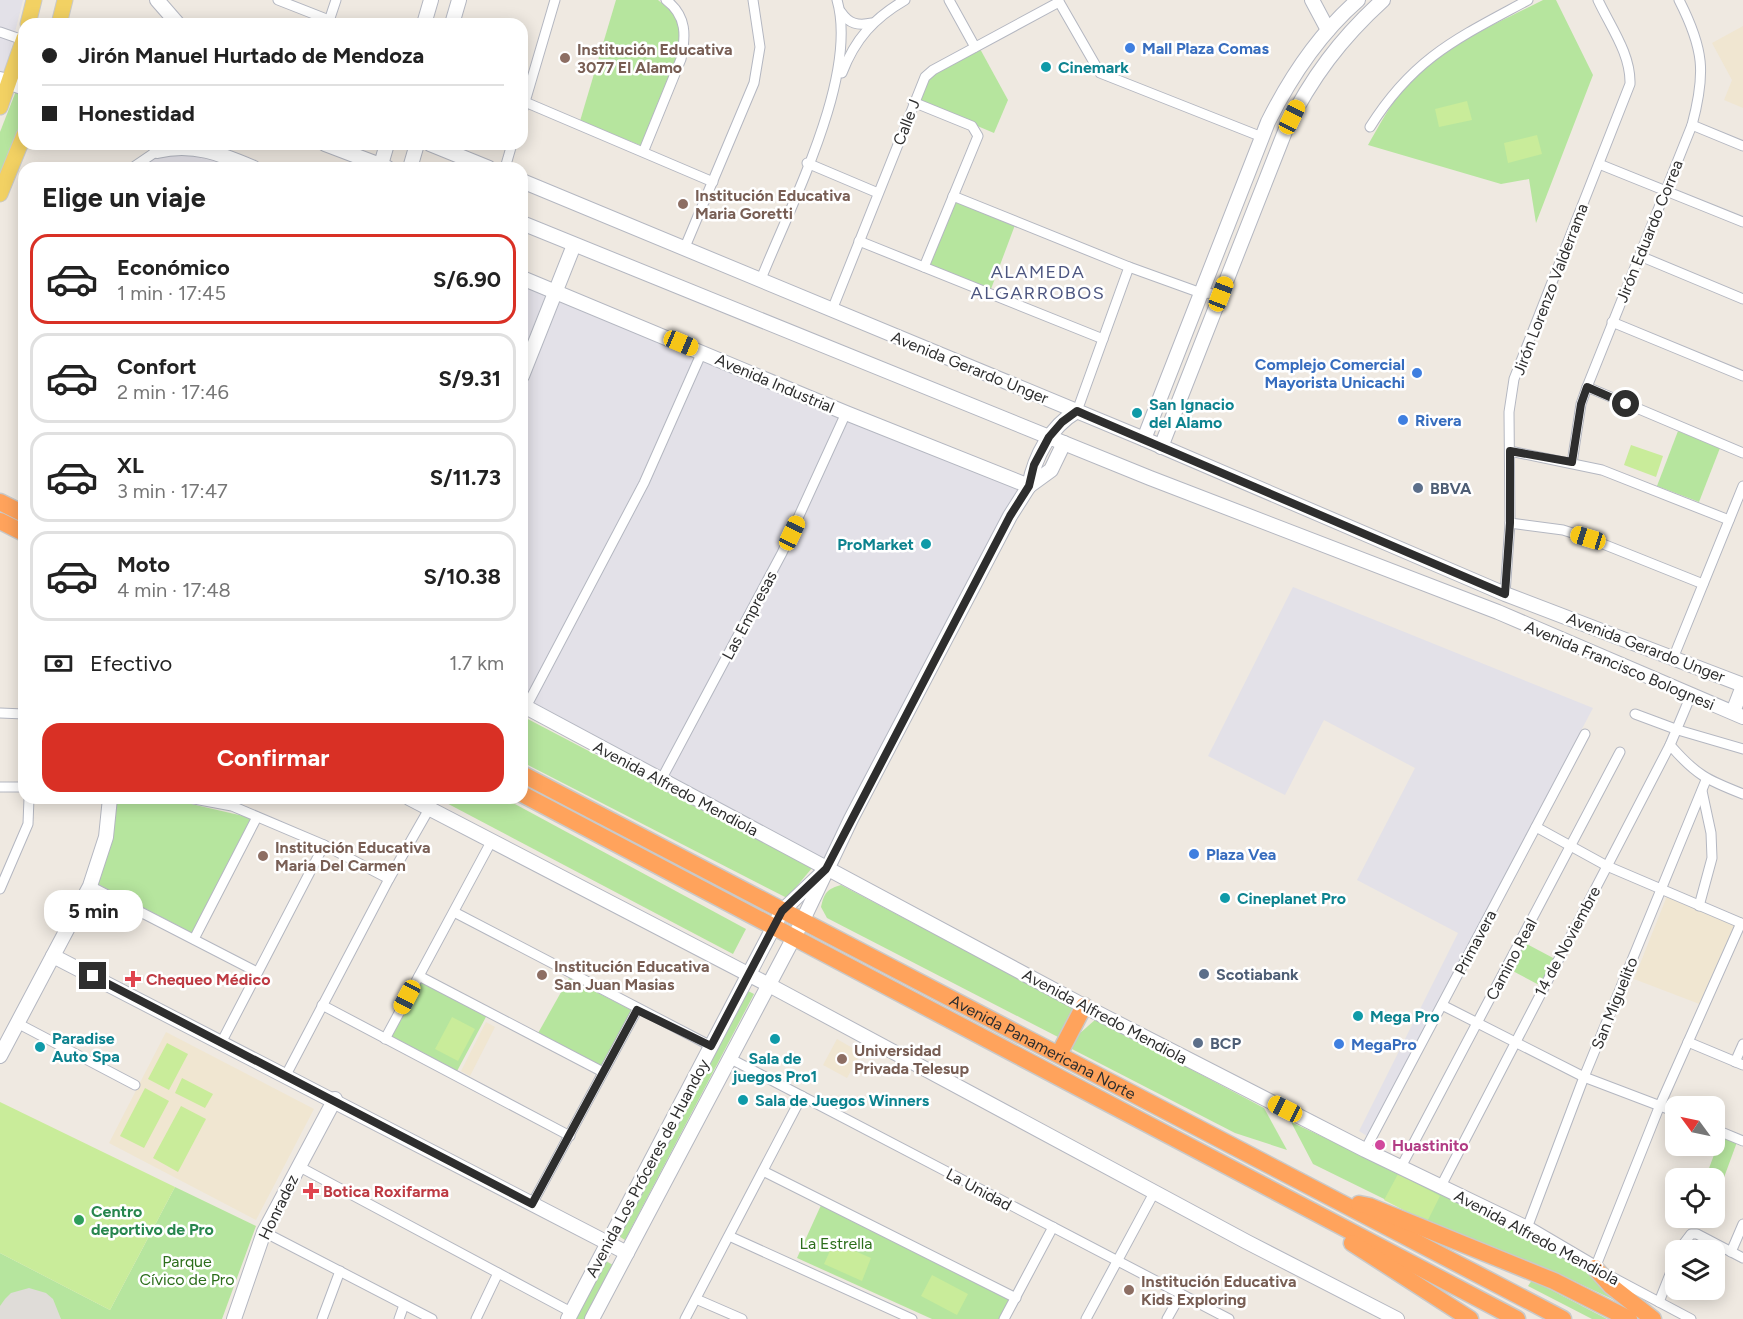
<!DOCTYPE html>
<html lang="es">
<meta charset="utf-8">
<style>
body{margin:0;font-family:Figtree,sans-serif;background:#f2f2f2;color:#222;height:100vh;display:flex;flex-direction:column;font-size:22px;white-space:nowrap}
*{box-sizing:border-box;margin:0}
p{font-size:20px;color:#767676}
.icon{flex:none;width:33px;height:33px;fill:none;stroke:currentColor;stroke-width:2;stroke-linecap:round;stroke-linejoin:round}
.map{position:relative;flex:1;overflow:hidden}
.side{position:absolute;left:18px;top:162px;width:510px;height:642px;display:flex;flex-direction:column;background:#fff;border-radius:18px;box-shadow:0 3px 15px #0003}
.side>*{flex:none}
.guide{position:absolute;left:18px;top:18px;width:510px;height:132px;border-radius:18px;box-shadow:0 3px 15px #0003;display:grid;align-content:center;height:132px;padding:0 24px;background:#fff}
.needle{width:39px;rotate:303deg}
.tools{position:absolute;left:1665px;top:1096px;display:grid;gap:12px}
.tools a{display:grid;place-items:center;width:60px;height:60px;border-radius:12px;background:#fff;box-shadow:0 3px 15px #0003;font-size:30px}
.end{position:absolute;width:27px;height:27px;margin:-14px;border:8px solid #2e2e2e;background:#fff;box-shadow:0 0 0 3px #fff}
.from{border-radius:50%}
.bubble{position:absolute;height:42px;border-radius:18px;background:#fff;box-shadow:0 3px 15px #0003;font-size:20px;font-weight:700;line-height:42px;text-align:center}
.car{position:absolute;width:18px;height:36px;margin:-18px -9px;border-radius:8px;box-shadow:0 0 4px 2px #0007;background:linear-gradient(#f5c518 24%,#345 0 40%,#f5c518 0 76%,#345 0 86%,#f5c518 0)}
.guide b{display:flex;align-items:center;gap:21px;height:57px;font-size:22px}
.guide b+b{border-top:2px solid #e0e0e0}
.guide i{width:15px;height:15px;background:#222}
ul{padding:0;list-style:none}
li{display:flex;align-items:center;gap:18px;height:90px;margin:0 12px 9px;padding:0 12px;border:3px solid #e0e0e0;border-radius:18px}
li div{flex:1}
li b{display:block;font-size:22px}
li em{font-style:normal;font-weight:700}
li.selected{border-color:#d93025}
li>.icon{width:54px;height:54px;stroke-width:1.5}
h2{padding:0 24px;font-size:27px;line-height:72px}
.pay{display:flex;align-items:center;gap:15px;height:66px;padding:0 24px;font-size:22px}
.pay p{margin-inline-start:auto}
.cta{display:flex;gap:12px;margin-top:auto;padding:12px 24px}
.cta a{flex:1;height:69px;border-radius:18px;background:#d93025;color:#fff;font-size:24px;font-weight:700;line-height:69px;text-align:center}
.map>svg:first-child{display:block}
.industrial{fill:#e3e1e8}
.education{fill:#f0e6d1}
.green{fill:#b6e59e}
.pitch{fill:#c9ec9a}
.plaza{fill:#dfdcd8}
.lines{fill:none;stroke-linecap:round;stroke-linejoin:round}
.street-casing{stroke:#b4b7c1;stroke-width:11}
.secondary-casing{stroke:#b4b7c1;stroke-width:16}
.primary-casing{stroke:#c9c9c9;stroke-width:17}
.highway-casing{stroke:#c9c9c9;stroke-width:19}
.street{stroke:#fff;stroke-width:9}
.secondary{stroke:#fff;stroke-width:14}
.primary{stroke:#f2d163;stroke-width:15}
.highway{stroke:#ffa35c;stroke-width:16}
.route{stroke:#2e2e2e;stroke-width:8}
.shop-dot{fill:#3f7fe0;stroke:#fff;stroke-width:2}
.education-dot{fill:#8d6e63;stroke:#fff;stroke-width:2}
.culture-dot{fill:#0f9aa8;stroke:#fff;stroke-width:2}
.service-dot{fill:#5c6f8a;stroke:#fff;stroke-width:2}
.health-dot{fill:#e0444e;stroke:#fff;stroke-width:2}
.hotel-dot{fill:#d1479c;stroke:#fff;stroke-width:2}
.leisure-dot{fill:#2e9e5b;stroke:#fff;stroke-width:2}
.labels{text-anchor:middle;stroke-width:5;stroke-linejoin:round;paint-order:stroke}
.shop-label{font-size:16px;font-weight:bold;fill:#366cbe;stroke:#fff;text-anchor:start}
.education-label{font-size:16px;font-weight:bold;fill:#785e54;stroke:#fff;text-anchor:start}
.culture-label{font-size:16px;font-weight:bold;fill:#0d838f;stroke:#fff;text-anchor:start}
.street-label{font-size:16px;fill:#2e2e2e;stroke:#fff}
.service-label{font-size:16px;font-weight:bold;fill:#4e5e75;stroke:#fff;text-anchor:start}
.health-label{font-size:16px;font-weight:bold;fill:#be3a42;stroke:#fff;text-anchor:start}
.hotel-label{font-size:16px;font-weight:bold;fill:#b23c85;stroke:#fff;text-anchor:start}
.leisure-label{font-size:16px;font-weight:bold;fill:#27864d;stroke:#fff;text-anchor:start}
.park-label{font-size:16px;fill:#2c6e1b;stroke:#fff}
.neighbourhood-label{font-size:18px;letter-spacing:1.5px;fill:#4d5680;stroke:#fff}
</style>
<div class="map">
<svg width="1743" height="1319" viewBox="0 0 1743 1319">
<rect width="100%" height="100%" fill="#efe9e1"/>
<g class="industrial">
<polygon points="0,0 23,0 3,81 0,79"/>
<polygon points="175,149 245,168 136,168"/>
<polygon points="522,282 1018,489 825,863 522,701"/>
<polygon points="1293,587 1593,708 1367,1136 1359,1131 1458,933 1357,880 1415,768 1324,720 1285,795 1208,756"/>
</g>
<g class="education">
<polygon points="1743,26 1743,108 1724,100 1732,80 1712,43"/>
<polygon points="1667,896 1737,926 1702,1005 1634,979"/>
<polygon points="486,1022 495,1027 470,1076 461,1071"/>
<polygon points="166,1032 314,1109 256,1220 109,1143"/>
<polygon points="837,1039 861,1053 847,1078 823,1065"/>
</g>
<g class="green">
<polygon points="616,0 658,0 678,17 681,43 677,57 642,146 580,121"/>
<path d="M1543,0h13l37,75 -57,148 -7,-44 -28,5 -133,-39c11,-19 21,-39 35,-55 35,-43 92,-65 140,-90z"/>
<polygon points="979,47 1008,100 994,133 918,101 927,79"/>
<polygon points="16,91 24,93 24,124 0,181 0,132"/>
<polygon points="955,201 1015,225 991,289 930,265"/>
<polygon points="1678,431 1720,448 1699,502 1657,486"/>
<polygon points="522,716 812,868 787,898 522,762"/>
<polygon points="115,798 174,800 252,818 192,933 96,883"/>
<polygon points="437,798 504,798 746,929 733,954"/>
<path d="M841,885l234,123 -17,29 -231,-119 -6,-11c3,-14 6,-18 20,-22z"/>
<polygon points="1523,942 1555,959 1541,986 1509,969"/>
<polygon points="569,978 633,1011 601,1068 537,1035"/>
<polygon points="420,980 487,1015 456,1073 389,1038"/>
<polygon points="746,990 754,994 625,1240 617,1235"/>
<polygon points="1096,1019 1264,1108 1287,1150 1235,1133 1070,1048 1079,1034"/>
<polygon points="1291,1122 1458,1200 1576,1261 1644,1314 1561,1275 1435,1224 1313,1164"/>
<polygon points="1721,1136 1737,1142 1715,1202 1714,1179 1705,1179"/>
<polygon points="175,1187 256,1226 222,1319 0,1319 0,1253 110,1310"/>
<polygon points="822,1203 1009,1300 999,1319 932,1319 797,1258"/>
<polygon points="604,1260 613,1265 586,1319 573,1319"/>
<polygon points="1532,1280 1607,1319 1592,1319 1528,1286"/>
</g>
<g class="pitch">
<polygon points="1467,101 1472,120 1439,127 1435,109"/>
<polygon points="1537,135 1542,154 1508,163 1504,143"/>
<polygon points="1631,445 1663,456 1656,477 1624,465"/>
<polygon points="452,1017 475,1029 458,1061 435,1049"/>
<polygon points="167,1043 188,1054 169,1090 148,1079"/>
<polygon points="182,1078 213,1094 205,1108 175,1093"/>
<polygon points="145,1088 169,1101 144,1148 120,1136"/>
<polygon points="0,1102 175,1187 110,1310 0,1253"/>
<polygon points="181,1106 206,1119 178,1172 153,1158"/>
<polygon points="1398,1174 1440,1196 1427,1222 1384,1200"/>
<polygon points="834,1242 871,1258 862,1281 824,1264"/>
<polygon points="932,1275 968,1294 957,1315 921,1296"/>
</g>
<polygon class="plaza" points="29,1288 46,1293 53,1299 61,1319 0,1319 0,1306 5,1299 11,1293"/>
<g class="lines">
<g class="street-casing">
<g id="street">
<polyline points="278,0 329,20"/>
<polyline points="949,0 975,47"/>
<polyline points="1058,0 1100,73 1262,137"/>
<path d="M841,12c8,12 17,14 31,11"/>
<polyline points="328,24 336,0"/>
<polyline points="0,32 23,40"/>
<path d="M842,73c13,-34 32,-55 63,-73"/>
<polyline points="525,102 713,182"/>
<polyline points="913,102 972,126 978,136 924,267"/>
<polyline points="522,112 555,0"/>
<polyline points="1692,125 1743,146"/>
<path d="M1370,127c44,-70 88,-89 158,-127"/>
<path d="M644,150l37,-91c5,-23 6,-43 -15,-59"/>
<polyline points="807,163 878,193"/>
<polyline points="1599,164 1743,222"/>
<polyline points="132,168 157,151"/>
<polyline points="505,168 512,144"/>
<polyline points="953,196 1129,267 1201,293 1221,294"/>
<polyline points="859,241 1103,339"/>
<polyline points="685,247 754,83 760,47 753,0"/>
<polyline points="1640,256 1743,299"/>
<path d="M761,279c29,-73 98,-203 76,-279"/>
<polyline points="832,310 925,77 933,70 1059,2"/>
<polyline points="1612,322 1743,376"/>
<polyline points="1587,387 1743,453"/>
<polyline points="1077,411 1129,267"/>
<polyline points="1510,451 1602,470 1729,520"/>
<path d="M1572,463l9,-59 6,-17 105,-262c14,-52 12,-76 -13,-125"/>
<polyline points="1510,523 1563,530 1588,538 1703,584"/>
<path d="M1505,594l5,-71 -1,-111 5,-33 116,-295c1,-30 -20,-58 -32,-84"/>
<polyline points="1674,656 1743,486"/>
<polyline points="526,707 644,483 702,352"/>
<polyline points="0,713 24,714"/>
<polyline points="1635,714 1678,730 1743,749"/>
<path d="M1670,745c26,30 37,35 73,49"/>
<polyline points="661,780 782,553 846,413"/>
<polyline points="0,787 24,787"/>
<polyline points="189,798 232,806 324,845 389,879"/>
<polyline points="1536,827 1607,866 1743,924"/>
<polyline points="90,886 257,972"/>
<polyline points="0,889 28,824 29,798"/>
<polyline points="1699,906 1712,858 1711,833 1702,791"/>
<polyline points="454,912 711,1046"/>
<polyline points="194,939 257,817"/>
<polyline points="419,976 603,1072"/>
<polyline points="322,1005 570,1136"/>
<polyline points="1442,1005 1584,1077 1676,1112"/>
<polyline points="17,1023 135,1085"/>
<polyline points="385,1039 491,842"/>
<polyline points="1688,1042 1743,1065"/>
<polyline points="221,1043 324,845"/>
<polyline points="729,1058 1229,1319"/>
<polyline points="1735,1062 1743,1044"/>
<polyline points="286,1075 389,879 429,809"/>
<polyline points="1714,1129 1743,1141"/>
<polyline points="1365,1150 1585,734"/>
<polyline points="298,1166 571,1312"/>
<polyline points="1401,1167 1620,752"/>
<polyline points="763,1171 1016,1298"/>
<polyline points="1441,1186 1670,745 1691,695"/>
<polyline points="532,1204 637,1010"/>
<polyline points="1527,1228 1584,1077 1706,780"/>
<polyline points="264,1232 432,1319"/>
<polyline points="729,1236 912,1319"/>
<polyline points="1678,1251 1691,1234 1697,1234 1743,1258"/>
<polyline points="1731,1252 1743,1224"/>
<polyline points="696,1299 742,1319"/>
<polyline points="1659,1302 1676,1259"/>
<polyline points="322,1319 340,1271"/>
<polyline points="399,1319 404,1305"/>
<polyline points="476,1319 498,1273"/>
<polyline points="685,1319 802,1096"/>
<polyline points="1004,1319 1053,1227"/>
<polyline points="1086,1319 1155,1191"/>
<polyline points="1167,1319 1181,1294"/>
<polyline points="1691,1319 1595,1268 1660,1105 1741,923"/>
</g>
</g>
<g class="secondary-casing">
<g id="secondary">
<polyline points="157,0 178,24"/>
<polyline points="1312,0 1328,30"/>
<polyline points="424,24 431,0"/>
<polyline points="452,24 459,0"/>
<polyline points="0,79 24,88"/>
<path d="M156,144l1,7c36,-9 64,3 97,17"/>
<polyline points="325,144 388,168"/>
<polyline points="430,144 489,168"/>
<polyline points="380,168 387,144"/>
<polyline points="410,168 417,144"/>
<polyline points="522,181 1144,439 1505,594 1743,685"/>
<polyline points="522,223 1150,478 1498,612 1743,717"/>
<polyline points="522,278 846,413 1029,486"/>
<polyline points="522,376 574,245"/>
<path d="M1144,439l124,-317c23,-46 51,-88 90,-122"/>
<path d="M1161,447l125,-318c25,-51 55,-91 97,-129"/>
<polyline points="1029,486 1051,470 1064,443"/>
<polyline points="522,705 1084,1006 1365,1150 1527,1228 1595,1268"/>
<polyline points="1733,712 1743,686"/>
<polyline points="409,798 769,985 1247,1242 1397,1319"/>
<polyline points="53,956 627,1253"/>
<polyline points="0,1056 90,886 106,837 110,798"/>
<polyline points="234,1319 264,1232 335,1099"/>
<polyline points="568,1319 782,911 820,875"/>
<path d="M592,1319l210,-397 49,-103 159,-303 19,-30c6,-30 21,-59 48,-75"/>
</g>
</g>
<g class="primary-casing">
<g id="primary">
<polyline points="28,24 34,0"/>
<polyline points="59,24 65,0"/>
<polyline points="0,107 24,38"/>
<polyline points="0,194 24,135"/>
</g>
</g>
<g class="highway-casing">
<g id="highway">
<polyline points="0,502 24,514"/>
<polyline points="0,521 24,533"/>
<path id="s1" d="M522,774l1041,545"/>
<polyline points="522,794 1517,1319"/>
<polyline points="1059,1054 1084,1006"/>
<polyline points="1359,1204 1369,1206 1554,1281 1629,1319"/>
<polyline points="1352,1243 1470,1319"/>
<polyline points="1595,1268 1611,1286 1653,1319"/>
</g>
</g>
<use href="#street" class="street"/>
<use href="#secondary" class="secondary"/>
<use href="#primary" class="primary"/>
<use href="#highway" class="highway"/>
</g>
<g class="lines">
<polyline class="route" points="93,976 532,1204 637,1010 711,1046 782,911 826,869 1010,516 1029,486 1034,465 1049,437 1062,422 1077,411 1086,415 1505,594 1510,523 1510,451 1572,462 1581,404 1587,387 1626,404"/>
</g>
<g class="shop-dot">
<circle cx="1130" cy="48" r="6"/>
<circle cx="1417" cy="373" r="6"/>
<circle cx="1403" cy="420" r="6"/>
<circle cx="1194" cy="854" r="6"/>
<circle cx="1339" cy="1044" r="6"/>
</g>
<g class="education-dot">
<circle cx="565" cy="58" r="6"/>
<circle cx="683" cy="204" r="6"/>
<circle cx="263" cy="856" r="6"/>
<circle cx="542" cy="975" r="6"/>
<circle cx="842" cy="1059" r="6"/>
<circle cx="1129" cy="1290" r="6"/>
</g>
<g class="culture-dot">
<circle cx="1046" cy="67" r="6"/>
<circle cx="1137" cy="413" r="6"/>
<circle cx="926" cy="544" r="6"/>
<circle cx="1225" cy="898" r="6"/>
<circle cx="1358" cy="1016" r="6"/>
<circle cx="775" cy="1039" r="6"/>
<circle cx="40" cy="1047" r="6"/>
<circle cx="743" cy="1100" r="6"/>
</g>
<g class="service-dot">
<circle cx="1418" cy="488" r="6"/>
<circle cx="1204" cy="974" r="6"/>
<circle cx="1198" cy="1043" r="6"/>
</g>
<g class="health-dot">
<path d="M130 970h6v6h6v6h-6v6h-6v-6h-6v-6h6z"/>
<path d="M308 1182h6v6h6v6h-6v6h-6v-6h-6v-6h6z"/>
</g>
<circle class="hotel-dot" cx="1380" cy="1145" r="6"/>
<circle class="leisure-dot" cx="79" cy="1220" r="6"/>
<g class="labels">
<g class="shop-label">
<text x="1142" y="54">Mall Plaza Comas</text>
<text x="1405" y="370" text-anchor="end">Complejo Comercial<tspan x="1405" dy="18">Mayorista Unicachi</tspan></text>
<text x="1415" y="426">Rivera</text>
<text x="1206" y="860">Plaza Vea</text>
<text x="1351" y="1050">MegaPro</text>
</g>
<g class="education-label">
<text x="577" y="55">Institución Educativa<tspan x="577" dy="18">3077 El Alamo</tspan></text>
<text x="695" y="201">Institución Educativa<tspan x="695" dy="18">Maria Goretti</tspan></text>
<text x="275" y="853">Institución Educativa<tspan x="275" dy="18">Maria Del Carmen</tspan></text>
<text x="554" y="972">Institución Educativa<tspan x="554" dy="18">San Juan Masias</tspan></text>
<text x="854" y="1056">Universidad<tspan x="854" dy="18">Privada Telesup</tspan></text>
<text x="1141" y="1287">Institución Educativa<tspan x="1141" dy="18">Kids Exploring</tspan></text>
</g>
<g class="culture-label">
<text x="1058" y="73">Cinemark</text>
<text x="1149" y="410">San Ignacio<tspan x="1149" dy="18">del Alamo</tspan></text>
<text x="914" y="550" text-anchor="end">ProMarket</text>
<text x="1237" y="904">Cineplanet Pro</text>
<text x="1370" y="1022">Mega Pro</text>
<text x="52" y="1044">Paradise<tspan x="52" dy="18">Auto Spa</tspan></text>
<text x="775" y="1064" text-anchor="middle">Sala de<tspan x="775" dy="18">juegos Pro1</tspan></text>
<text x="755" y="1106">Sala de Juegos Winners</text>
</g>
<g class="street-label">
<text transform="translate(906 122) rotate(-69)" y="6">Calle J</text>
<text transform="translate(1649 231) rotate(-68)" y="6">Jirón Eduardo Correa</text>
<text transform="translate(1550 289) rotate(-69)" y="6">Jirón Lorenzo Valderrama</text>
<text transform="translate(970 367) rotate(22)" y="6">Avenida Gerardo Unger</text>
<text transform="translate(775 383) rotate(23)" y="6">Avenida Industrial</text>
<text transform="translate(749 615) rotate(-62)" y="6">Las Empresas</text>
<text transform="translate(1646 647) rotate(21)" y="6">Avenida Gerardo Unger</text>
<text transform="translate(1620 665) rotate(23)" y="6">Avenida Francisco Bolognesi</text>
<text transform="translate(676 788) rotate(28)" y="6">Avenida Alfredo Mendiola</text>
<text transform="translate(1567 941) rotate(-62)" y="6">14 de Noviembre</text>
<text transform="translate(1475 942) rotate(-62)" y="6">Primavera</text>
<text transform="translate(1511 959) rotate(-62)" y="6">Camino Real</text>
<text transform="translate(1614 1003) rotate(-68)" y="6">San Miguelito</text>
<text transform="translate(1105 1016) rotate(28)" y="6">Avenida Alfredo Mendiola</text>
<text dy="6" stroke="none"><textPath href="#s1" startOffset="588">Avenida Panamericana Norte</textPath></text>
<text transform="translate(647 1168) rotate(-62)" y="6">Avenida Los Próceres de Huandoy</text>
<text transform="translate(979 1189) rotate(28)" y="6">La Unidad</text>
<text transform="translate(278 1207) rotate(-64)" y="6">Honradez</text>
<text transform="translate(1537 1237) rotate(28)" y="6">Avenida Alfredo Mendiola</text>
</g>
<g class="service-label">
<text x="1430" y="494">BBVA</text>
<text x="1216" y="980">Scotiabank</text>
<text x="1210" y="1049">BCP</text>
</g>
<g class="health-label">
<text x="146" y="985">Chequeo Médico</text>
<text x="323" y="1197">Botica Roxifarma</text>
</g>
<g class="hotel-label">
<text x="1392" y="1151">Huastinito</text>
</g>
<g class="leisure-label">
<text x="91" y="1217">Centro<tspan x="91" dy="18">deportivo de Pro</tspan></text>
</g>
<g class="park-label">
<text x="836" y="1249">La Estrella</text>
<text x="187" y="1267">Parque<tspan x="187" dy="18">Cívico de Pro</tspan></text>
</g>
<g class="neighbourhood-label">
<text x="1038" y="278">ALAMEDA<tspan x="1038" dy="21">ALGARROBOS</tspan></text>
</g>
</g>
</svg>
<div class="tools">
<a><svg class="needle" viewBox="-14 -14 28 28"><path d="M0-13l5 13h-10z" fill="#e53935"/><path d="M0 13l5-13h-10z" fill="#767676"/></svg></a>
<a><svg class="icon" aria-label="locate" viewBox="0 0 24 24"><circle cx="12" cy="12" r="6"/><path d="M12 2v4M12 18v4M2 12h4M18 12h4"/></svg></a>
<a><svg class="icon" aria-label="layers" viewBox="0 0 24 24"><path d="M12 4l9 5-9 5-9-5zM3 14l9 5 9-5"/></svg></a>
</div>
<i class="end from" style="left:1626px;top:404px"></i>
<i class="end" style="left:93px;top:976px"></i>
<div class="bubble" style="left:44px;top:890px;width:99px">5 min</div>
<i class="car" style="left:1292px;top:117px;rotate:26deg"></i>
<i class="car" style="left:1221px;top:294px;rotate:21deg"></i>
<i class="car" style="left:681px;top:343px;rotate:113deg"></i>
<i class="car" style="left:792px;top:533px;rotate:25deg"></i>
<i class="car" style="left:1588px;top:538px;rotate:287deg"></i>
<i class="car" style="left:407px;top:997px;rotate:208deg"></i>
<i class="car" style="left:1285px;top:1109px;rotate:297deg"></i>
<div class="guide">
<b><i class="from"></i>Jirón Manuel Hurtado de Mendoza</b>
<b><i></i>Honestidad</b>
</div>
<section class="side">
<h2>Elige un viaje</h2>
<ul>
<li class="selected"><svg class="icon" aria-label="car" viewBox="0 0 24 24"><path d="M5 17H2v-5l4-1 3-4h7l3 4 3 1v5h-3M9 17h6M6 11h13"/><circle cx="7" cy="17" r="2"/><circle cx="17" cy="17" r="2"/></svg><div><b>Económico</b><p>1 min · 17:45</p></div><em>S/6.90</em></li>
<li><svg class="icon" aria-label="car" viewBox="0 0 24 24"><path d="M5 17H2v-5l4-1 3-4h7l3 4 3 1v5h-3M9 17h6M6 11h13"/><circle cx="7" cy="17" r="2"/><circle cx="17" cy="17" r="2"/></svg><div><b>Confort</b><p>2 min · 17:46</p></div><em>S/9.31</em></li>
<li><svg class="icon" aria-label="car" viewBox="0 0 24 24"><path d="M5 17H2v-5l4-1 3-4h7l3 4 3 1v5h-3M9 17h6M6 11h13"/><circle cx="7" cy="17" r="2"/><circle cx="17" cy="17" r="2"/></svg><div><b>XL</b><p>3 min · 17:47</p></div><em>S/11.73</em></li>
<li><svg class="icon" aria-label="car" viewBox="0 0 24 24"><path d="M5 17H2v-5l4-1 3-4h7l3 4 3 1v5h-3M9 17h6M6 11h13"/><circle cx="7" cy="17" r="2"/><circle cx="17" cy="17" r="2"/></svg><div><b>Moto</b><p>4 min · 17:48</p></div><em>S/10.38</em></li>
</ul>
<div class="pay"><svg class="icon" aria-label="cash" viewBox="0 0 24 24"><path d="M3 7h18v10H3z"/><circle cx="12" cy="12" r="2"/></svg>Efectivo<p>1.7 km</p></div>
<div class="cta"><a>Confirmar</a></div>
</section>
</div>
